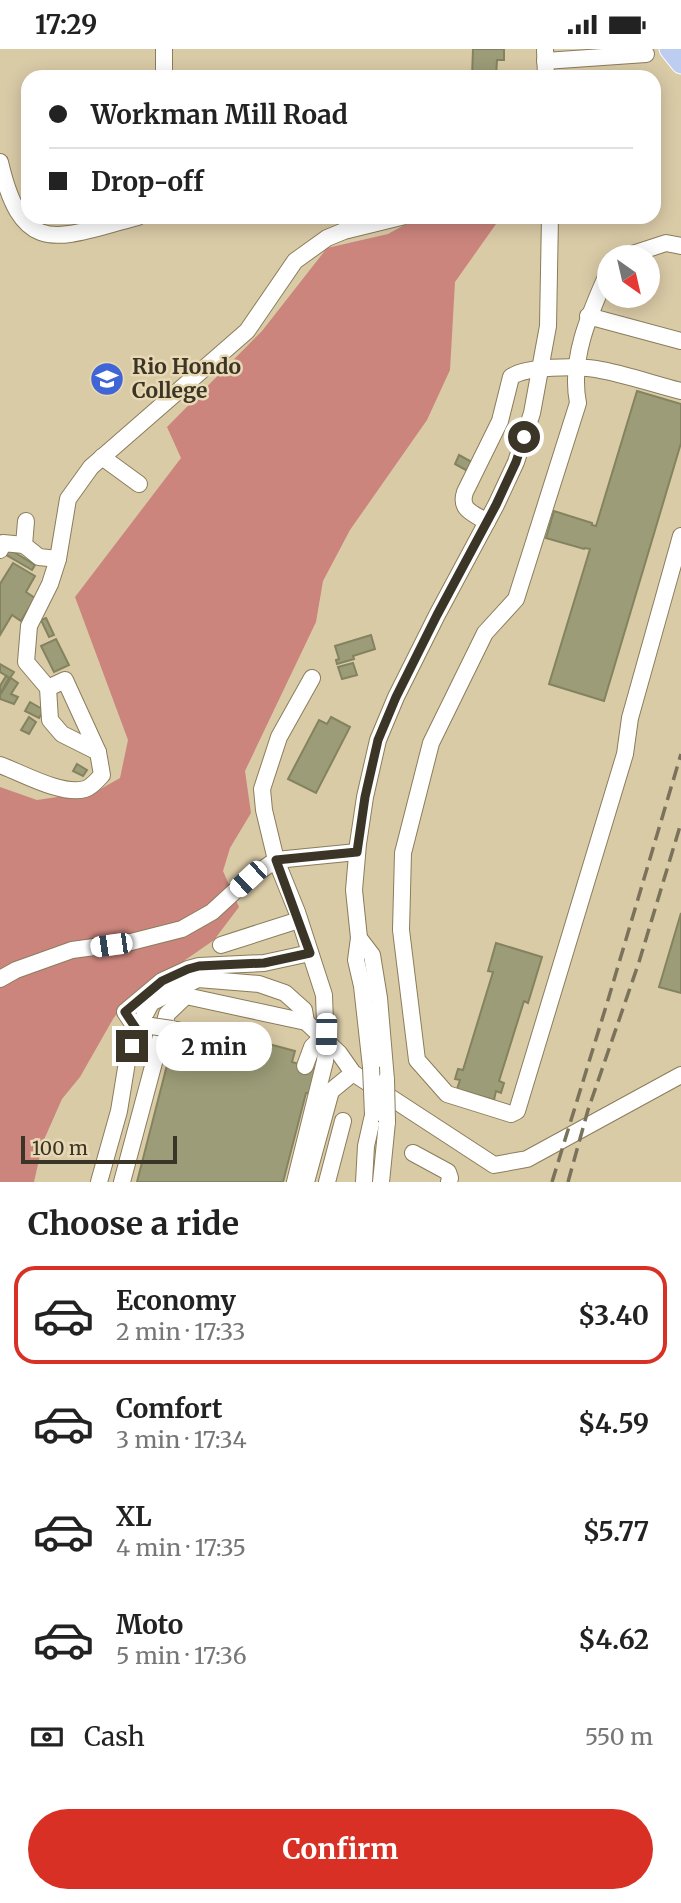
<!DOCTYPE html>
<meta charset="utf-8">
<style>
body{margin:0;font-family:Merriweather,serif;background:#f2f2f2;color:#222;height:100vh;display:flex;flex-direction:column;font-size:26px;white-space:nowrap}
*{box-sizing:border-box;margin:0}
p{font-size:23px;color:#767676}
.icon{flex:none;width:38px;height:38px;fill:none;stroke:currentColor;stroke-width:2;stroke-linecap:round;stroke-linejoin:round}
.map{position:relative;height:1133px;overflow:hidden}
.side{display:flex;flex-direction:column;background:#fff;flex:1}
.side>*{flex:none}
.banner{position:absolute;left:21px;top:21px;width:640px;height:154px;border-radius:21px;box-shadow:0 4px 18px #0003;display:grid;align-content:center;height:154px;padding:0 28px;background:#fff}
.needle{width:46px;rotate:146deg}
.fabs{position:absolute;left:597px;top:196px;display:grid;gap:14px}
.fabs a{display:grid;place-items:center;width:63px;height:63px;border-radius:50%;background:#fff;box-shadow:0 4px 18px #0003;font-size:35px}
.scale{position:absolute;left:21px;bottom:18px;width:156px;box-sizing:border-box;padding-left:7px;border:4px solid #3b3527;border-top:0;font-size:19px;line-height:24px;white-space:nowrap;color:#3b3527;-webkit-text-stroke:5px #e8d8b4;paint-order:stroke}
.end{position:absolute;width:32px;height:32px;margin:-16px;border:9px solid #3b3527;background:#fff;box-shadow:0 0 0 4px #fff}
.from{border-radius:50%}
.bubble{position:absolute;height:49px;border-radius:24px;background:#fff;box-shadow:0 4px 18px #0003;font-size:23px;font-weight:700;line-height:49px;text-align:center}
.car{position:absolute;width:21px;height:42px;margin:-21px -10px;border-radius:9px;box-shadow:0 0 5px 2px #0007;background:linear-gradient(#fff 24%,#345 0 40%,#fff 0 76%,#345 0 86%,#fff 0)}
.banner b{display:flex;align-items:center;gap:24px;height:66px;font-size:26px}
.banner b+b{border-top:2px solid #e0e0e0}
.banner i{width:18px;height:18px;background:#222}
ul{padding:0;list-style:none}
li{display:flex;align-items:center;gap:21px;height:98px;margin:0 14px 10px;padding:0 14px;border:4px solid transparent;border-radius:21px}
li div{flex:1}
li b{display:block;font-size:26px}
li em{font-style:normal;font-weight:700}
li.active{border-color:#d93025}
li>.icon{width:63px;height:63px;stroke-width:1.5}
h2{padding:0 28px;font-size:32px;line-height:84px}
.pay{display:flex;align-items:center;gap:18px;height:77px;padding:0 28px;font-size:26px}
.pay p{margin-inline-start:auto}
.primary-button{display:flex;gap:14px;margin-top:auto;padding:14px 28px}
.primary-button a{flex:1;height:80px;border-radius:42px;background:#d93025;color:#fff;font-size:28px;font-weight:700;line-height:80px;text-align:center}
.status{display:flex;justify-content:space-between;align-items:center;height:49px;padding:0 35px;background:#fff;direction:ltr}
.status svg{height:19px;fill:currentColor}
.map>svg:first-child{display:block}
.grass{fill:#cb857d}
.building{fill:#9d9c78;stroke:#848360;stroke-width:2}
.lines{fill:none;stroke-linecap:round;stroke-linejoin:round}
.minor-casing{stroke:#8b7c5b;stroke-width:18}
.major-casing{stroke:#fff;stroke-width:21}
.minor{stroke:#fff;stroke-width:16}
.major{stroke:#bdcdf2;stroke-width:19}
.rail{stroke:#7b725b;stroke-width:3.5;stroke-dasharray:14 7;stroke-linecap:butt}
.minor-bridge-casing{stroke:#8b7c5b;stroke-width:18;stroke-linecap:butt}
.minor-bridge{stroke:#fff;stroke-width:16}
.route{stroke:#3b3527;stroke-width:9}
.labels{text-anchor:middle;stroke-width:5;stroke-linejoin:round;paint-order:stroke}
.poi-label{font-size:21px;font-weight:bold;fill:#3b3527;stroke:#e8d8b4;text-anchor:start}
</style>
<div class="status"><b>17:29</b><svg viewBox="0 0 49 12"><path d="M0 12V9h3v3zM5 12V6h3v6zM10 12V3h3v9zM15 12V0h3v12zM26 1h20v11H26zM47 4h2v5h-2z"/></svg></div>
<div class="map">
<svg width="681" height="1133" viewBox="0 0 681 1133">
<rect width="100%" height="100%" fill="#dacba7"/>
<polygon class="grass" points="419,168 501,168 455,233 450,321 427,371 350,481 323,532 316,573 245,722 251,764 230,799 223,822 239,858 214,891 181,914 154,928 129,948 113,970 80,1028 62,1050 43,1093 34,1133 0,1133 0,738 37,751 97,742 120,729 128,691 75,548 181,409 167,378 262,282 327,199 388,185"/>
<g class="building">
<polygon points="473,0 504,0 504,11 497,11 496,28 472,28"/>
<polygon points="637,342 681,355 681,394 604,652 549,635 590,500 585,499 584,500 546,489 554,462 592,474 592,476 596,477"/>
<polygon points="459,406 479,417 475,426 455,415"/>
<polygon points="6,498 35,516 32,521 3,504"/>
<polygon points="13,514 35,527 26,543 35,549 21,572 12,566 0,586 0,535"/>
<polygon points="46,569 54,586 49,588 41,571"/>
<polygon points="371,586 375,600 353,607 354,610 337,615 336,611 339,610 335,597"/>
<polygon points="56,590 69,616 54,623 41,597"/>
<polygon points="353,614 357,626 342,630 338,618"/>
<polygon points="0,615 14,623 10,629 0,623"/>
<polygon points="6,627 9,629 0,645 0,637"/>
<polygon points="11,629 18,634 11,645 18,648 14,655 0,650 0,646"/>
<polygon points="30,653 44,661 39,669 25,662"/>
<polygon points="29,668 36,673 29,685 21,681"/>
<polygon points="331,668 350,678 316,744 288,730 319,671 327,675"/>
<polygon points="77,715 87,721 83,727 73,722"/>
<polygon points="681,864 681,944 659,938"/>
<polygon points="496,894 542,908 528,954 524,952 499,1032 504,1034 501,1044 496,1042 494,1051 457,1040 460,1031 455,1030 458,1020 463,1021 493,923 488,922"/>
<polygon points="197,976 295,1002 292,1013 316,1020 310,1044 306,1044 283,1133 137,1133 175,985 194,990"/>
</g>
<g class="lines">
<g class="minor-casing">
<g id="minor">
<polyline points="545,0 546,28"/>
<polyline points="545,12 646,5"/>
<polyline points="164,28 164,0"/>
<path d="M0,113c23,99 59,75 138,55"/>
<polyline points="623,208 666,194 681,197"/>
<path d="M609,221c-18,41 -40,87 -31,133l-62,196 -31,34 -54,110 -28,110 -2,77 16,130 30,34 64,20 6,-3 108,-357 5,-36 51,-182"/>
<polyline points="588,267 681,292"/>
<polyline points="102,408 139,435"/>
<polyline points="26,472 24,496 39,508 58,510"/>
<path d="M487,473c-14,-9 -28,-12 -22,-30l35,-71 11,-44c15,-11 66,-11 85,-8 29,5 57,15 85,22"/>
<polyline points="0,501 3,494 24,496"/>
<polyline points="312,629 279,688 262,740 264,761 276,811 297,863 324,946 325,974"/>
<polyline points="98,703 62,685 50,671 48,639 26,613 29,577 50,535 58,510 68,450 91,418 247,282 295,212 327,189 344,182 401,168"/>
<path d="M0,716c22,8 62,31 85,24 7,-2 12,-9 17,-14l-4,-23 -33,-72 -17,8"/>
<polyline points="359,889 372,906 379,949 386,1031"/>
<polyline points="221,896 299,871"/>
<polyline points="0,930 16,921 72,901 131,893 182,880 212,863 248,830 276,811 357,803"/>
<polyline points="172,980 195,985"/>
<polyline points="137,981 151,954 198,930 259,935 285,944 304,961 306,973"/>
<polyline points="305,1017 312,998 316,994"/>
<polyline points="371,1018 362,937 356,911 359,889 354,841 358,795 365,748 378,691 396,648 437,566 496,456 516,413 532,364 548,277 550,168"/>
<polyline points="413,1104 448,1123 450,1129 449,1133"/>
<polyline points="99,1133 119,1062 127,1013 137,981 125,963 162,932 188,920 199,917 264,914 310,904"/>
<polyline points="122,1133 167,965 186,947 306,973 339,1004 353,1024 494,1116 527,1110 681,1026"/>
<polyline points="295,1133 325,1012 326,1000"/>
<polyline points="306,1133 331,1042 353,1024"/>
<polyline points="327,1133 343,1072"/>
<polyline points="364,1133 366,1097 373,1066"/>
<polyline points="381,1133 387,1073"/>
</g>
</g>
<g class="major-casing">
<polyline id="major" points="669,0 681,15"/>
</g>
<use href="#minor" class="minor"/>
<use href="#major" class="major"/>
<g class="rail">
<polyline points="552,1133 608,951 681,705"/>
<polyline points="568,1133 588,1061 639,913 681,774"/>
</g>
<g class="minor-bridge-casing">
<g id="minor-bridge">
<polyline points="325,974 326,1000"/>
<polyline points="151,977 172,980"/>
<polyline points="371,1018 373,1066"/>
<polyline points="386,1031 387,1073"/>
</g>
</g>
<use href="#minor-bridge" class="minor-bridge"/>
</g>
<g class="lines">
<polyline class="route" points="132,997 137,981 125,963 162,932 188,920 199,917 264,914 310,904 276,811 357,803 365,748 378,691 396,648 437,566 496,456 516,413 524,388"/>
</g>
<defs>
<g id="university-disc" transform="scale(1.75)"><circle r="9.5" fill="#3f65d6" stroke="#e8d8b4"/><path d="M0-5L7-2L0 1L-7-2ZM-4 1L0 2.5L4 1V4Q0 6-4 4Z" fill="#fff"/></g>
</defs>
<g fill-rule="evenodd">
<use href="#university-disc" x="107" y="330"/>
</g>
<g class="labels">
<g class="poi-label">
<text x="132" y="325">Rio Hondo<tspan x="132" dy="24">College</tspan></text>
</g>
</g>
</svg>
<div class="fabs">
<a><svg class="needle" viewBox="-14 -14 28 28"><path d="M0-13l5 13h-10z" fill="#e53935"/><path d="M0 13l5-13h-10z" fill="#767676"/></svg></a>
</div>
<div class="scale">100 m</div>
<i class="end from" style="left:524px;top:388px"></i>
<i class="end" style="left:132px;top:997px"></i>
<div class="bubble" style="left:156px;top:973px;width:116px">2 min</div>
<i class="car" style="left:248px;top:830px;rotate:227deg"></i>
<i class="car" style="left:111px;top:896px;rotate:262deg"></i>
<i class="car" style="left:326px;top:985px;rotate:181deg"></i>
<div class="banner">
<b><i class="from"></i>Workman Mill Road</b>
<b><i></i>Drop-off</b>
</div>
</div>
<section class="side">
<h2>Choose a ride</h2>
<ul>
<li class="active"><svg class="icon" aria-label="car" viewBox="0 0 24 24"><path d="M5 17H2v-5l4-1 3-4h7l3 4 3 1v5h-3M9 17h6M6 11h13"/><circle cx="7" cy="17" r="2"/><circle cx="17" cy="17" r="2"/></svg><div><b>Economy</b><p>2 min · 17:33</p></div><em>$3.40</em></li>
<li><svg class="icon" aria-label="car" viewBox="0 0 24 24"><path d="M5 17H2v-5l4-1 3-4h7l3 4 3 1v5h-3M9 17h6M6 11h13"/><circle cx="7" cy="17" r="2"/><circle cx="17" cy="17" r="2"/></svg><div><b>Comfort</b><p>3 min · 17:34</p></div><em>$4.59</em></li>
<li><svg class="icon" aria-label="car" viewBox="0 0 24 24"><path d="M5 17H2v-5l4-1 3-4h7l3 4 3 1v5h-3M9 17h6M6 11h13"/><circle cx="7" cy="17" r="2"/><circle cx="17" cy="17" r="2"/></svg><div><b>XL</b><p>4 min · 17:35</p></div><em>$5.77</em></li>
<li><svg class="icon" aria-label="car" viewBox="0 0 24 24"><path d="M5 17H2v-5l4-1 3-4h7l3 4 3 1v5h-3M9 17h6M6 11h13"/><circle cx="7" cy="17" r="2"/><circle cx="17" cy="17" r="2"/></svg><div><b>Moto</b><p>5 min · 17:36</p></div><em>$4.62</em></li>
</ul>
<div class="pay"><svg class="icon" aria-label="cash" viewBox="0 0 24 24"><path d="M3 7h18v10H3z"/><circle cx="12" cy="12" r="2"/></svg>Cash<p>550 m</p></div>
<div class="primary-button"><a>Confirm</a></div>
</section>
